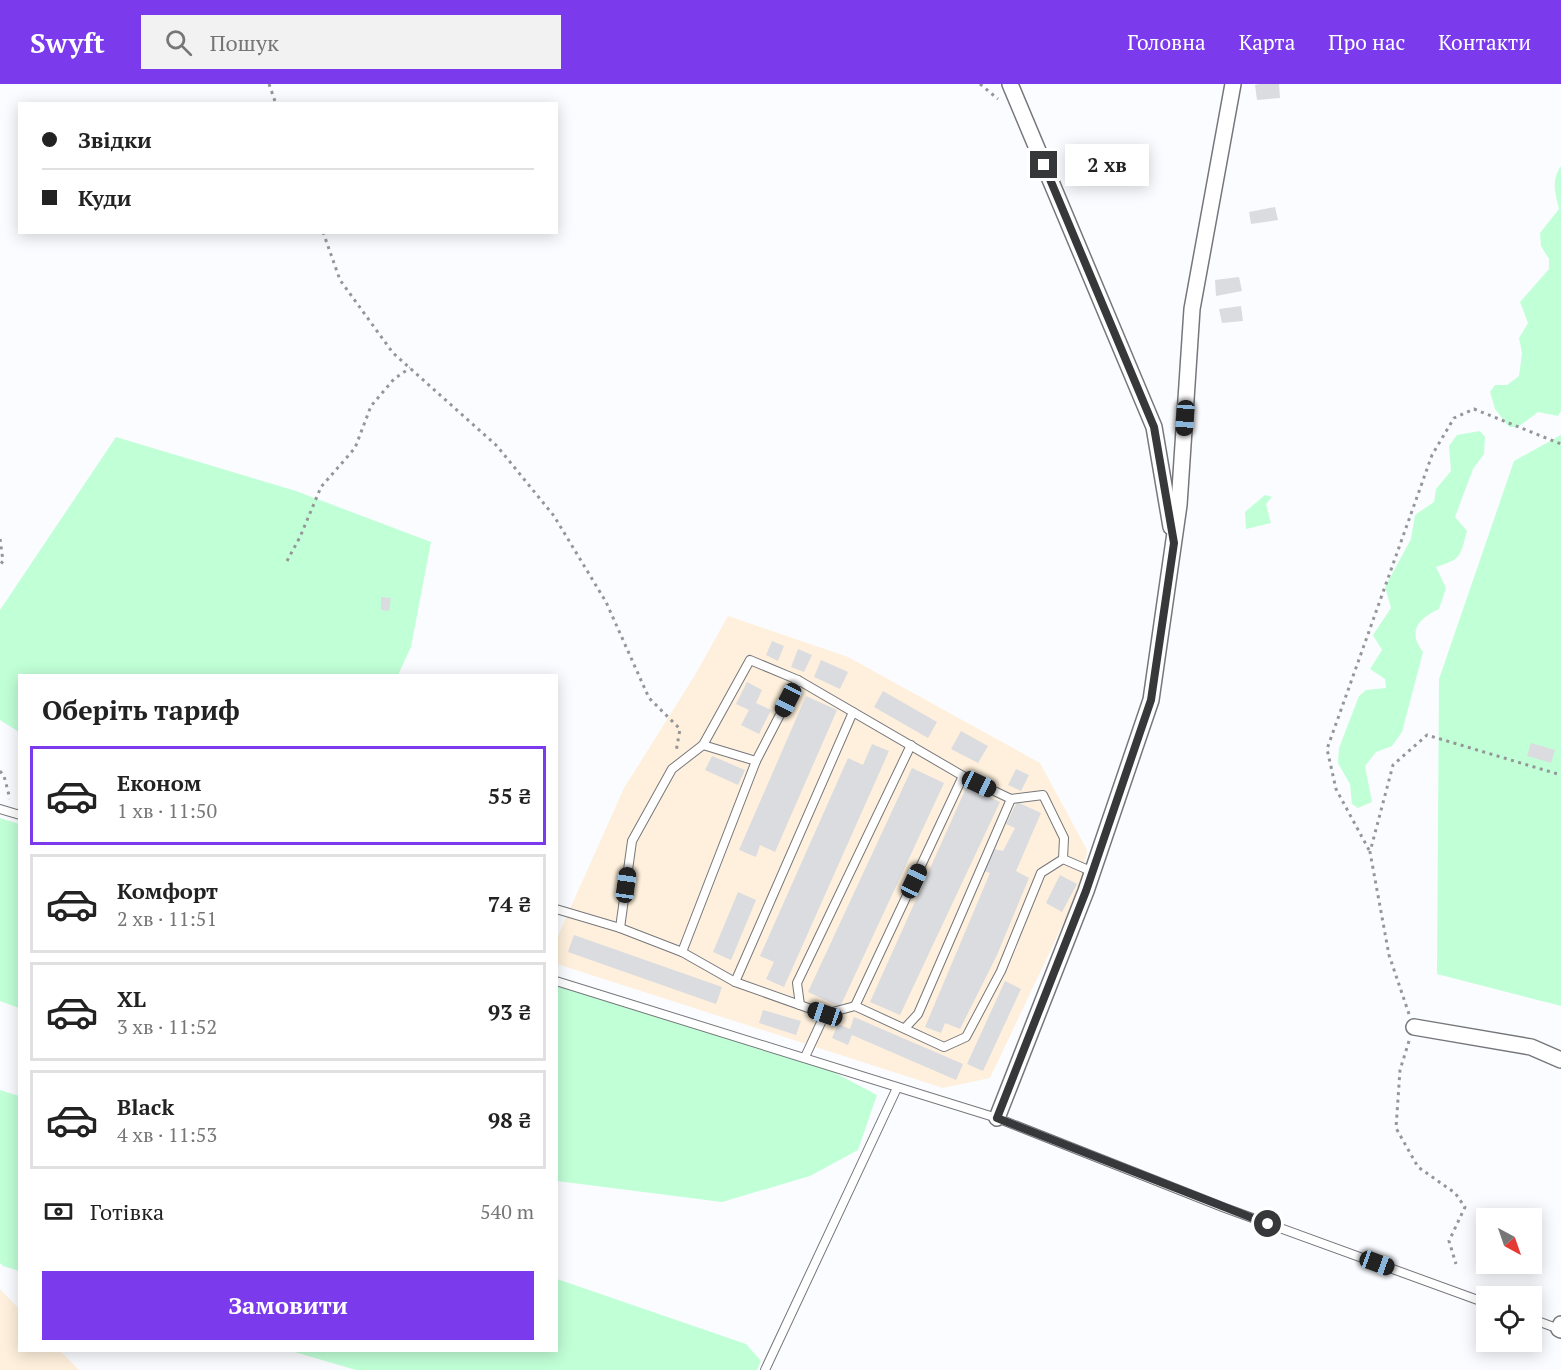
<!DOCTYPE html>
<html lang="uk">
<meta charset="utf-8">
<style>
body{margin:0;font-family:"PT Serif",serif;background:#f2f2f2;color:#222;height:100vh;display:flex;flex-direction:column;font-size:22px;white-space:nowrap}
*{box-sizing:border-box;margin:0}
p{font-size:20px;color:#767676}
.icon{flex:none;width:33px;height:33px;fill:none;stroke:currentColor;stroke-width:2;stroke-linecap:round;stroke-linejoin:round}
.map{position:relative;flex:1;overflow:hidden}
.side{position:absolute;left:18px;top:590px;width:540px;height:678px;display:flex;flex-direction:column;background:#fff;border-radius:0px;box-shadow:0 3px 15px #0003}
.side>*{flex:none}
.banner{position:absolute;left:18px;top:18px;width:540px;height:132px;border-radius:0px;box-shadow:0 3px 15px #0003;display:grid;align-content:center;height:132px;padding:0 24px;background:#fff}
.needle{width:39px;rotate:140deg}
.fabs{position:absolute;left:1476px;top:1124px;display:grid;gap:12px}
.fabs a{display:grid;place-items:center;width:66px;height:66px;border-radius:0px;background:#fff;box-shadow:0 3px 15px #0003;font-size:30px}
.end{position:absolute;width:27px;height:27px;margin:-14px;border:8px solid #373839;background:#fff;box-shadow:0 0 0 3px #fff}
.from{border-radius:50%}
.bubble{position:absolute;height:42px;border-radius:0px;background:#fff;box-shadow:0 3px 15px #0003;font-size:20px;font-weight:600;line-height:42px;text-align:center}
.car{position:absolute;width:18px;height:36px;margin:-18px -9px;border-radius:8px;box-shadow:0 0 4px 2px #0007;background:linear-gradient(#222 24%,#8ab4d8 0 40%,#222 0 76%,#8ab4d8 0 86%,#222 0)}
.banner b{display:flex;align-items:center;gap:21px;height:57px;font-size:22px}
.banner b+b{border-top:2px solid #e0e0e0}
.banner i{width:15px;height:15px;background:#222}
ul{padding:0;list-style:none}
li{display:flex;align-items:center;gap:18px;height:99px;margin:0 12px 9px;padding:0 12px;border:3px solid #e0e0e0;border-radius:0px}
li div{flex:1}
li b{display:block;font-size:22px}
li em{font-style:normal;font-weight:600}
li.selected{border-color:#7c3aed}
li>.icon{width:54px;height:54px;stroke-width:1.5}
h2{padding:0 24px;font-size:27px;line-height:72px}
.pay{display:flex;align-items:center;gap:15px;height:66px;padding:0 24px;font-size:22px}
.pay p{margin-inline-start:auto}
.action{display:flex;gap:12px;margin-top:auto;padding:12px 24px}
.action a{flex:1;height:69px;border-radius:0px;background:#7c3aed;color:#fff;font-size:24px;font-weight:600;line-height:69px;text-align:center}
header{display:flex;align-items:center;gap:36px;box-sizing:border-box;height:84px;padding:0 30px;background:#7c3aed;color:#fff}
header strong{font-size:28px}
nav{display:flex;gap:33px;margin-inline-start:auto;font-size:21px}
.search{width:420px;height:54px;background:#f2f2f2;display:flex;align-items:center;gap:15px;box-sizing:border-box;padding:0 21px;border-radius:0px;color:#767676;font-size:22px}
.map>svg:first-child{display:block}
.industrial{fill:#fef0dc}
.green{fill:#c1ffd7}
.building{fill:#dadce0}
.lines{fill:none;stroke-linecap:round;stroke-linejoin:round}
.service-casing{stroke:#76777b;stroke-width:10}
.minor-casing{stroke:#76777b;stroke-width:18}
.path{stroke:#959698;stroke-width:3;stroke-dasharray:3 4.5;stroke-linecap:butt}
.service{stroke:#fff;stroke-width:8}
.minor{stroke:#fff;stroke-width:15}
.route{stroke:#373839;stroke-width:8}
</style>
<header>
<strong>Swyft</strong>
<div class="search"><svg class="icon" aria-label="search" viewBox="0 0 24 24"><circle cx="10" cy="10" r="6"/><path d="M15 15l6 6"/></svg>Пошук</div>
<nav><a>Головна</a><a>Карта</a><a>Про нас</a><a>Контакти</a></nav>
</header>
<div class="map">
<svg width="1561" height="1286" viewBox="0 0 1561 1286">
<rect width="100%" height="100%" fill="#fbfcff"/>
<g class="industrial">
<polygon points="728,532 848,573 1040,679 1087,766 1081,802 990,994 943,1004 557,880 557,854 624,704 695,591"/>
<polygon points="0,1205 19,1225 20,1266 59,1266 79,1286 0,1286"/>
</g>
<g class="green">
<path d="M1561,82v245l-3,5 -20,-4 -20,15h-9l-14,-18 -5,-17 5,-7h12l12,-9 3,-23 -3,-15 9,-15 -8,-21 29,-33v-10l-8,-13 -1,-13 19,-24c-4,-17 -8,-28 2,-43z"/>
<path d="M1480,347l5,6 -1,17 -11,15 -18,48 12,14c-7,25 -5,28 -31,36l10,21 -7,21c-21,10 -32,22 -16,43l-21,80 -10,14 -16,6 -11,14 7,36 -14,6 -6,-4 -2,-20 -12,-21 1,-15 20,-52 7,-6 20,-2 -1,-9 -15,-10 12,-19 -9,-15 18,-27 -6,-21 26,-48 4,-24 19,-13 2,-13 15,-18 -2,-25 8,-11z"/>
<polygon points="1561,351 1561,922 1437,890 1439,595 1514,377"/>
<polygon points="116,353 296,407 431,458 411,563 398,591 20,591 19,648 0,636 0,526"/>
<polygon points="1265,411 1272,413 1266,420 1271,439 1246,445 1245,428"/>
<polygon points="0,734 19,740 19,924 0,917"/>
<polygon points="557,899 805,973 877,1011 858,1066 810,1092 722,1118 557,1097"/>
<polygon points="0,1006 19,1012 19,1187 3,1182 0,1179"/>
<polygon points="557,1195 746,1260 761,1277 757,1286 356,1286 288,1266 556,1266"/>
</g>
<g class="building">
<polygon points="1259,0 1279,0 1280,14 1257,16 1255,1"/>
<polygon points="1275,123 1278,136 1251,140 1249,128"/>
<polygon points="1239,193 1242,207 1216,212 1215,196"/>
<polygon points="1241,222 1243,237 1222,239 1219,225"/>
<polygon points="381,513 391,514 389,527 381,526"/>
<polygon points="772,557 784,562 778,577 766,571"/>
<polygon points="798,565 812,571 804,588 791,583"/>
<polygon points="821,576 848,588 840,605 814,593"/>
<polygon points="747,598 762,606 756,619 771,626 759,650 741,641 749,626 736,620"/>
<polygon points="883,607 937,638 928,654 874,623"/>
<polygon points="806,612 837,626 775,768 760,761 756,773 739,766"/>
<polygon points="961,647 988,662 978,679 951,665"/>
<polygon points="1531,659 1555,666 1551,679 1527,672"/>
<polygon points="872,660 889,667 784,903 766,895 774,878 760,872 848,674 863,681"/>
<polygon points="712,672 745,686 738,701 705,686"/>
<polygon points="912,684 944,699 840,923 808,908"/>
<polygon points="1016,685 1029,691 1021,707 1008,701"/>
<polygon points="967,702 1000,718 900,931 870,918"/>
<polygon points="1017,718 1041,729 1016,787 1029,794 997,871 960,945 945,939 941,949 925,943 990,789 984,787 994,765 1003,767 1015,744 1006,740"/>
<polygon points="1060,791 1077,800 1062,828 1046,819"/>
<polygon points="738,808 756,816 731,876 713,868"/>
<polygon points="574,851 722,903 716,920 568,868"/>
<polygon points="1005,897 1021,905 983,987 967,980"/>
<polygon points="763,926 801,937 796,951 759,939"/>
<polygon points="854,933 963,980 956,996 852,951 848,961 832,954 838,940 850,945"/>
</g>
<g class="lines">
<g class="service-casing">
<g id="service">
<polyline points="703,661 750,576 798,596 963,692 1011,715 1043,711 1064,754 1063,775"/>
<polyline points="0,725 20,731"/>
<polyline points="556,825 620,844 682,868 735,898 825,930 855,922 944,963 966,953 1001,887 1041,789 1063,775 1093,788"/>
<polyline points="620,844 632,757 672,685 703,661 756,677"/>
<polyline points="682,868 756,677 798,596"/>
<polyline points="556,897 997,1034 1225,1124 1486,1219"/>
<polyline points="735,898 853,628"/>
<polyline points="800,921 797,899 911,661"/>
<polyline points="855,922 963,692"/>
<polyline points="905,944 918,930 1011,715"/>
<polyline points="805,973 825,930"/>
<polyline points="1532,1235 1559,1245"/>
<polyline points="765,1286 897,1004"/>
</g>
</g>
<g class="minor-casing">
<g id="minor">
<polyline points="1010,0 1154,343 1171,443"/>
<polyline points="1414,943 1531,963 1561,976"/>
<polyline points="997,1034 1086,807 1151,616 1179,421 1192,225 1233,0"/>
<polyline points="1561,1240 1559,1245 1561,1246"/>
</g>
</g>
<g class="path">
<polyline points="269,0 276,20"/>
<polyline points="980,0 998,15"/>
<polyline points="323,148 340,196 393,269 497,362 554,432 606,518 649,614 680,645 676,668"/>
<polyline points="0,455 3,477 0,481"/>
<polyline points="287,477 300,453 321,403 355,364 371,322 394,295 410,284"/>
<polyline points="0,687 4,692 10,715"/>
<polyline points="1369,766 1336,705 1327,665 1432,371 1454,334 1474,325 1561,360"/>
<polyline points="1409,930 1389,871 1370,768 1393,681 1427,651 1561,691"/>
<polyline points="1409,957 1400,986 1396,1044 1418,1083 1455,1109 1465,1123 1449,1157 1456,1180"/>
</g>
<use href="#service" class="service"/>
<use href="#minor" class="minor"/>
</g>
<g class="lines">
<polyline class="route" points="1044,81 1154,343 1174,459 1151,616 1086,807 997,1034 1268,1140"/>
</g>
</svg>
<div class="fabs">
<a><svg class="needle" viewBox="-14 -14 28 28"><path d="M0-13l5 13h-10z" fill="#e53935"/><path d="M0 13l5-13h-10z" fill="#767676"/></svg></a>
<a><svg class="icon" aria-label="locate" viewBox="0 0 24 24"><circle cx="12" cy="12" r="6"/><path d="M12 2v4M12 18v4M2 12h4M18 12h4"/></svg></a>
</div>
<i class="end from" style="left:1268px;top:1140px"></i>
<i class="end" style="left:1044px;top:81px"></i>
<div class="bubble" style="left:1065px;top:60px;width:84px">2 хв</div>
<i class="car" style="left:1185px;top:334px;rotate:184deg"></i>
<i class="car" style="left:788px;top:616px;rotate:207deg"></i>
<i class="car" style="left:979px;top:700px;rotate:115deg"></i>
<i class="car" style="left:914px;top:797px;rotate:25deg"></i>
<i class="car" style="left:626px;top:801px;rotate:8deg"></i>
<i class="car" style="left:825px;top:930px;rotate:289deg"></i>
<i class="car" style="left:1377px;top:1179px;rotate:110deg"></i>
<div class="banner">
<b><i class="from"></i>Звідки</b>
<b><i></i>Куди</b>
</div>
<section class="side">
<h2>Оберіть тариф</h2>
<ul>
<li class="selected"><svg class="icon" aria-label="car" viewBox="0 0 24 24"><path d="M5 17H2v-5l4-1 3-4h7l3 4 3 1v5h-3M9 17h6M6 11h13"/><circle cx="7" cy="17" r="2"/><circle cx="17" cy="17" r="2"/></svg><div><b>Економ</b><p>1 хв · 11:50</p></div><em>55 ₴</em></li>
<li><svg class="icon" aria-label="car" viewBox="0 0 24 24"><path d="M5 17H2v-5l4-1 3-4h7l3 4 3 1v5h-3M9 17h6M6 11h13"/><circle cx="7" cy="17" r="2"/><circle cx="17" cy="17" r="2"/></svg><div><b>Комфорт</b><p>2 хв · 11:51</p></div><em>74 ₴</em></li>
<li><svg class="icon" aria-label="car" viewBox="0 0 24 24"><path d="M5 17H2v-5l4-1 3-4h7l3 4 3 1v5h-3M9 17h6M6 11h13"/><circle cx="7" cy="17" r="2"/><circle cx="17" cy="17" r="2"/></svg><div><b>XL</b><p>3 хв · 11:52</p></div><em>93 ₴</em></li>
<li><svg class="icon" aria-label="car" viewBox="0 0 24 24"><path d="M5 17H2v-5l4-1 3-4h7l3 4 3 1v5h-3M9 17h6M6 11h13"/><circle cx="7" cy="17" r="2"/><circle cx="17" cy="17" r="2"/></svg><div><b>Black</b><p>4 хв · 11:53</p></div><em>98 ₴</em></li>
</ul>
<div class="pay"><svg class="icon" aria-label="cash" viewBox="0 0 24 24"><path d="M3 7h18v10H3z"/><circle cx="12" cy="12" r="2"/></svg>Готівка<p>540 m</p></div>
<div class="action"><a>Замовити</a></div>
</section>
</div>
